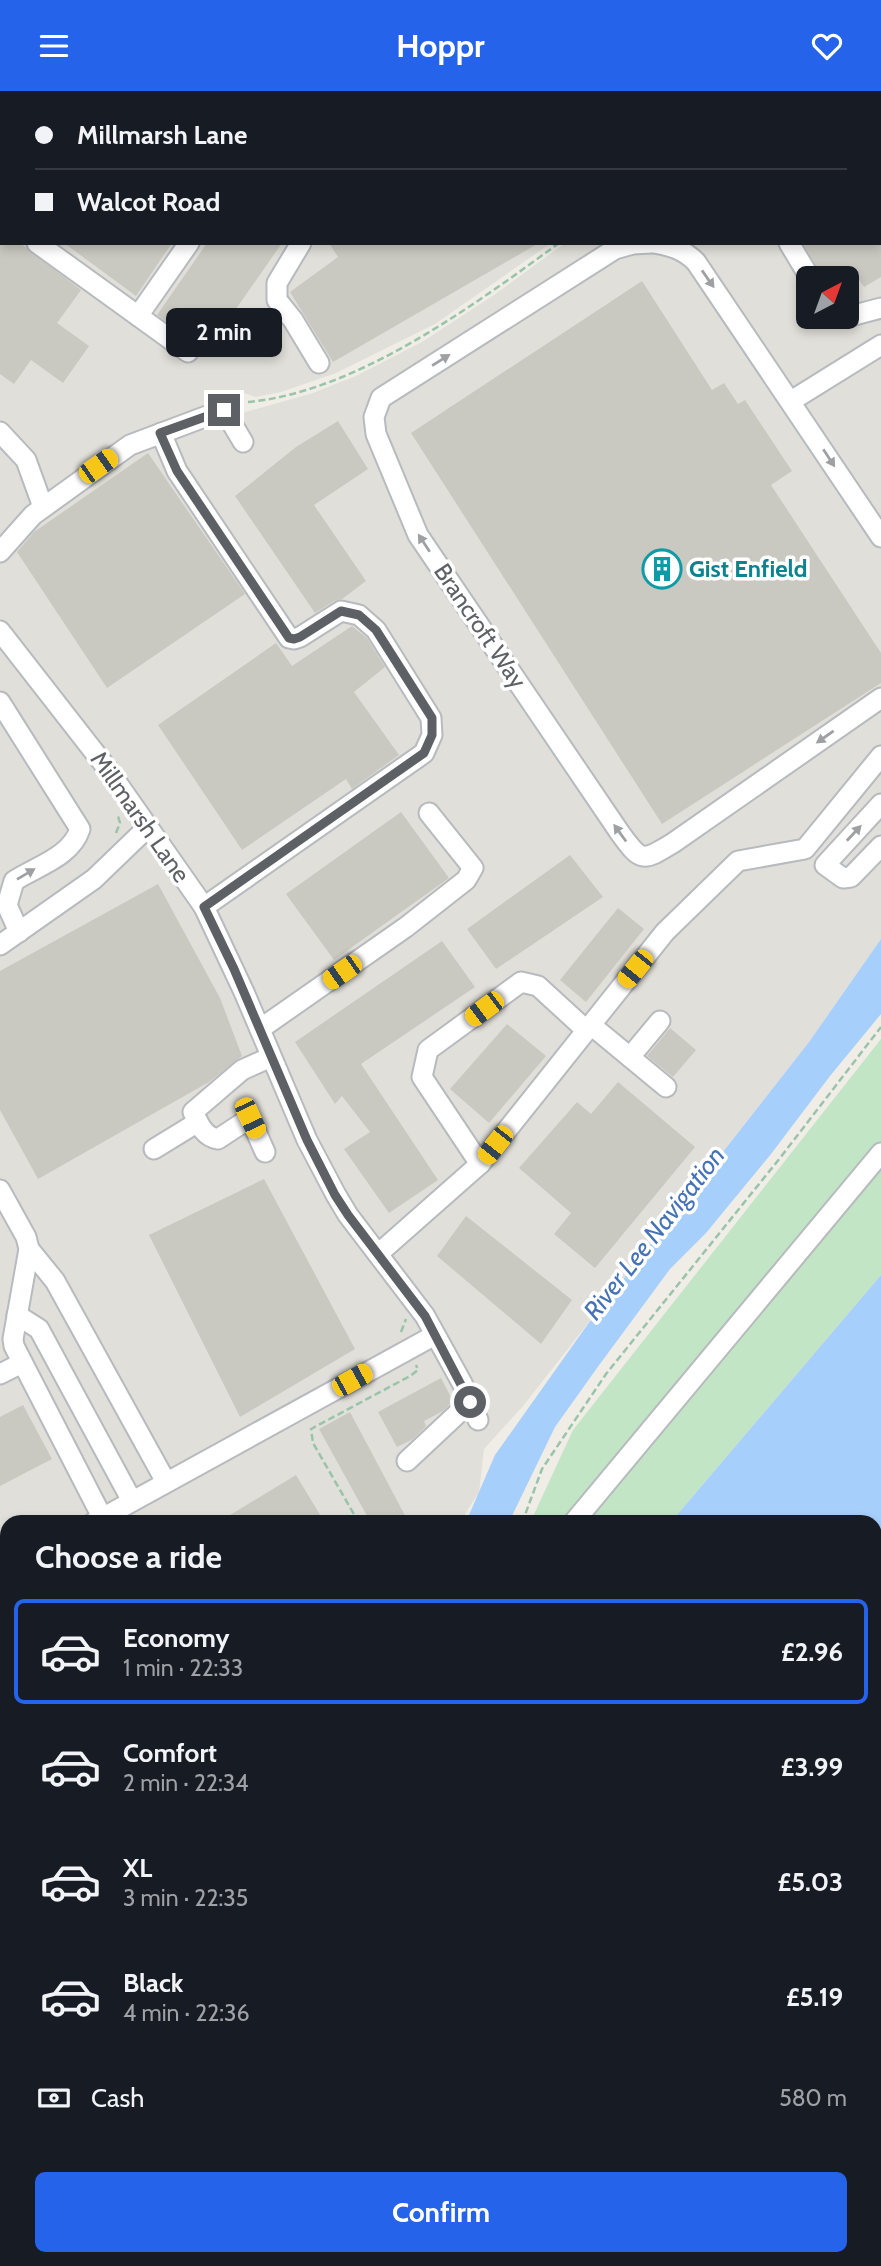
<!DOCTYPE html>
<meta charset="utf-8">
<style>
body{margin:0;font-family:Cabin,sans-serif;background:#242831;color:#f1f3f6;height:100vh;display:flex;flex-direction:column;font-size:26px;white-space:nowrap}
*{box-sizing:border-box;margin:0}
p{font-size:23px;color:#9ea1a6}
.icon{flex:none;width:38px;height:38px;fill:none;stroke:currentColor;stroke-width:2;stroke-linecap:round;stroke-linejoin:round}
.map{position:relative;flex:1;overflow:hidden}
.sheet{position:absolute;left:0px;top:1424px;width:882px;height:751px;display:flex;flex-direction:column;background:#171b24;border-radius:21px 21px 0 0;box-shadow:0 4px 10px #0003}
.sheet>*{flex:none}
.top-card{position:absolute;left:0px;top:0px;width:882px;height:154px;box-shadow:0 4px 10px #0003;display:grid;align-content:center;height:154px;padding:0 35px;background:#171b24}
.needle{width:46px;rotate:41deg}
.fabs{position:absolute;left:796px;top:175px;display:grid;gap:14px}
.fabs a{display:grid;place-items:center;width:63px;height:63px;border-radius:10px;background:#171b24;box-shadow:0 4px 10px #0003;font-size:35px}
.end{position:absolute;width:32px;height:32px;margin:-16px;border:9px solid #5d6065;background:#fff;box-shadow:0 0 0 4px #fff}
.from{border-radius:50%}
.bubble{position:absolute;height:49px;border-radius:10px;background:#171b24;box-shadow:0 4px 10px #0003;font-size:23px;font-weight:700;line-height:49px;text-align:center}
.car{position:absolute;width:21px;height:42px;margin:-21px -10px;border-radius:9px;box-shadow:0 0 5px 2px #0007;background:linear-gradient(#f5c518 24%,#345 0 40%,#f5c518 0 76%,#345 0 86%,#f5c518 0)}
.top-card b{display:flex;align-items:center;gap:24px;height:66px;font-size:26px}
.top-card b+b{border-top:2px solid #363941}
.top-card i{width:18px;height:18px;background:#f1f3f6}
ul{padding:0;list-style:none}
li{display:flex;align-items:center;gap:21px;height:105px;margin:0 14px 10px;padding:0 21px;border:4px solid transparent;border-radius:10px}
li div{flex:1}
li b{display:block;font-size:26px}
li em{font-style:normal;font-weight:700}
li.current{border-color:#2563eb}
li>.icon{width:63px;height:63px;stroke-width:1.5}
h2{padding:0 35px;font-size:32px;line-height:84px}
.pay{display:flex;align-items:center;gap:18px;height:77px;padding:0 35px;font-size:26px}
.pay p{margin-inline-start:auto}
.cta{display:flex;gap:14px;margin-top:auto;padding:14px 35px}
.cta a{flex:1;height:80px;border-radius:10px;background:#2563eb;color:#fff;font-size:28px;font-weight:700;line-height:80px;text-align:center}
header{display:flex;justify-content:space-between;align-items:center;height:91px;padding:0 35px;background:#2563eb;color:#fff;font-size:32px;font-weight:700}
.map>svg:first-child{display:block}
.industrial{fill:#e0dfd9;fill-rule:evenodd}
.green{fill:#c2e5c6}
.water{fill:#a7cffc}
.building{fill:#cac9c1}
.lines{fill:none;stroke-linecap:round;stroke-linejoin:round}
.minor-casing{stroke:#b7babe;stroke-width:23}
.path{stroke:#9ac4aa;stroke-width:2.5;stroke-dasharray:7 3.5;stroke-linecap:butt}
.minor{stroke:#fff;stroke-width:19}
.oneway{fill:#9ea0a3}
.route{stroke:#5d6065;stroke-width:9}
.labels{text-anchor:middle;stroke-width:7;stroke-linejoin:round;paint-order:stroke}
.culture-label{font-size:24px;font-weight:bold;fill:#0d838f;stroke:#fff;text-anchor:start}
.street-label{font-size:24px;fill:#5d6065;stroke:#fff}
.water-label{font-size:26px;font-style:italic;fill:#4673b7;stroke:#fff}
</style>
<header><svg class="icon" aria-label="menu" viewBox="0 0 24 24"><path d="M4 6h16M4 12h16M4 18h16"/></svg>Hoppr<svg class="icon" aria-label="heart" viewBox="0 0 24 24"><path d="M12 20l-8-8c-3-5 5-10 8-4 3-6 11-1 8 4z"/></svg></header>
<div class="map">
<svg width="881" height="2175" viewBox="0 0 881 2175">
<rect width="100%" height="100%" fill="#efede5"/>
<path class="industrial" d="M0,0h782l-780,2v150h549l-116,81 -99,49 -55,19 -25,5 -15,-5 -17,6 11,17 78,-22 43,-17 66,-34 72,-47 71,-52h315v-150h-82l83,-2v848l-72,103 -286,364 -39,43 -5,43 -19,30 -453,1v314l-7,4zM808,187h39v39h-39z"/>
<g class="green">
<polygon points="881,948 881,1184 671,1431 530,1432 573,1339"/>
<polygon points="7,1939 7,2168 51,2168 44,2175 0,2175 0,1954"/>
</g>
<g class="water">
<polygon points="881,848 881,923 830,985 771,1063 706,1142 670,1178 597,1277 555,1336 509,1431 466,1431 495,1364 588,1233 809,951"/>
<polygon points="881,1184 881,2175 44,2175 51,2168 875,2168 875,1432 671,1431"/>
<polygon points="7,1802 7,1908 0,1921 0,1807"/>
</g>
<g class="building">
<polygon points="0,152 20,152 81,199 57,232 89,255 63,292 31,269 14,293 0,283"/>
<polygon points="64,152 172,152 136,205"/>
<polygon points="207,152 282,152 206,261 157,224"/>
<polygon points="329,152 539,152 333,271 290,201 338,166"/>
<polygon points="803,152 881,152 881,186 864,196 857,186 847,192 847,187 822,187"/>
<polygon points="642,190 712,299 724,292 738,313 745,309 792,380 771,394 881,562 881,592 662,733 411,342"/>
<polygon points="338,330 368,378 314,414 366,490 342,508 334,510 315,522 235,405 296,356"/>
<polygon points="148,362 245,503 107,597 17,461 34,441"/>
<polygon points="352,535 367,547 385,576 354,601 399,664 352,698 346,688 242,759 158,634 276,552 292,575"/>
<polygon points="401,721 449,787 334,869 286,803"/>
<polygon points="570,764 603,806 496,878 467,838"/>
<polygon points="158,793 220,907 242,965 209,991 38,1088 0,1019 0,880"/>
<polygon points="618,817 644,838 586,911 560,889"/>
<polygon points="442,850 475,896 361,973 438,1089 389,1122 344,1058 370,1041 342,1005 335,1013 295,951"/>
<polygon points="507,933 546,965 489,1032 450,998"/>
<polygon points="670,937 696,959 673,986 647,965"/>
<polygon points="618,991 695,1056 595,1177 554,1143 571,1122 519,1077 577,1011 591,1023"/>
<polygon points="264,1088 355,1258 240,1326 149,1144"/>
<polygon points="466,1125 572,1209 541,1253 437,1165"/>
<polygon points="441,1287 453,1310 443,1320 424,1330 426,1335 413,1348 397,1356 378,1321"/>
<polygon points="23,1314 52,1368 0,1395 0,1326"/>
<polygon points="350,1321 409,1432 371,1432 319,1338"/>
<polygon points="296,1384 325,1432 217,1432"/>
</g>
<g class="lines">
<g class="minor-casing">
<g id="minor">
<polyline points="5,0 8,2"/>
<polyline points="206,0 209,2"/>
<polyline points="123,2 124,0"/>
<polyline points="469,2 472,0"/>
<polyline points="880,6 881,6"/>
<polyline points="0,125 2,127"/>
<polyline points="37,152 188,261"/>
<polyline points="301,152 277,192 277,209 293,229 319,272"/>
<path d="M651,152l-18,1 -18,5 -234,149 -7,19 2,17 42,101 202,298c21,29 22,29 53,10l208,-145"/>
<path d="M654,152c17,3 29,6 42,19l185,275"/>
<polyline points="789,152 810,187"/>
<polyline points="138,225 189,152"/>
<polyline points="836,226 847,226 881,217"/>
<polyline points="791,310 881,254"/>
<polyline points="224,319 243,351"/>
<polyline points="0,341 26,369 43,416"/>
<polyline points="161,342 177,380 289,547 294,548 300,546 341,520 359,524 376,539 431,627 432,644 424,662 204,816"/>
<polyline points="0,461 33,424 130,354 231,316"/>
<polyline points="0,540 106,676 204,816 244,901 307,1049 336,1104 348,1124 425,1225 462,1292 478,1329"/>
<path d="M0,611l80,127c-9,28 -43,37 -66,52l-7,24 12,27"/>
<polyline points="881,713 825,774 843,787 851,786 881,755"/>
<polyline points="0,854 94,788 148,736"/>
<polyline points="591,934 666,996"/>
<polyline points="260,938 406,836 466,789 473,777 429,722"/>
<polyline points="630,966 660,930"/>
<polyline points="154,1058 198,1031"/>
<path d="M265,1061l-15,-34 -32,21c-14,-2 -19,-15 -25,-27l49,-42 29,-13"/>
<polyline points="480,1073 422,986 428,959 521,891 538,895 586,939"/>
<polyline points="0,1099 26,1146 29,1158 13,1248 14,1255 102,1426"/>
<polyline points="29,1158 55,1190 166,1391"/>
<polyline points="378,1163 480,1073 665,841 738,770 805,758 881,665"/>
<polyline points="17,1224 39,1238 132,1410"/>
<polyline points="0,1283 22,1272"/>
<polyline points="407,1370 470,1311"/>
<polyline points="93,1432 435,1244"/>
<polyline points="573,1432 881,1062"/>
<polyline points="0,1484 7,1480"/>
<polyline points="0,2106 7,2098"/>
</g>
</g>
<g class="path">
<polyline points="786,2 789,0"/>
<path d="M248,311c108,-10 225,-96 311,-159"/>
<polyline points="116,742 120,732 118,725"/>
<polyline points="401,1241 406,1228"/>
<polyline points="359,1432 313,1352 311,1338 410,1285 418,1279 416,1274"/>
<polyline points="522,1432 542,1378 606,1283 780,1067 881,936"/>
<polyline points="0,1791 7,1787"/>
<polyline points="0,1937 7,1924"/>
</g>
<use href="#minor" class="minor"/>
</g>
<defs><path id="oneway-solid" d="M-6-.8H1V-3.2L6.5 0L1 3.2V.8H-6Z" transform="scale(1.75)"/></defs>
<g class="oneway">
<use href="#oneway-solid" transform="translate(708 188) rotate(55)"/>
<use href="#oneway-solid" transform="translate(441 269) rotate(-32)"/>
<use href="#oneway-solid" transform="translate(829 367) rotate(57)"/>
<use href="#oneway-solid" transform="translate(424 452) rotate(-123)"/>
<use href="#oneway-solid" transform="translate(825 646) rotate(145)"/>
<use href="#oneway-solid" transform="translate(620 742) rotate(-126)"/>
<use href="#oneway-solid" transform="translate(854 742) rotate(-47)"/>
<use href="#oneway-solid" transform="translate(26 783) rotate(-31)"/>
</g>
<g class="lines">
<polyline class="route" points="224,319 160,342 177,380 289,547 294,548 300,546 341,520 359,524 376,539 432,627 432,644 424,662 204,816 234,878 307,1049 335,1104 348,1124 425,1225 470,1311"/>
</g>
<defs>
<g id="building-ring" transform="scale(2.0125)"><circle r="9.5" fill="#fff" stroke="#0f9aa8" stroke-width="1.5"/><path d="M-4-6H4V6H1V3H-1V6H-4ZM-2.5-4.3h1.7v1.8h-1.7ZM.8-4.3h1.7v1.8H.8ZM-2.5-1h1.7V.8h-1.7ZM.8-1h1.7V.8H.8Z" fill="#0f9aa8"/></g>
</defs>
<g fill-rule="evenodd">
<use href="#building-ring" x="662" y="478"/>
</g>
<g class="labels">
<g class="culture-label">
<text x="689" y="486">Gist Enfield</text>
</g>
<g class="street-label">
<text transform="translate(480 535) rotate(56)" y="8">Brancroft Way</text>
<text transform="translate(140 726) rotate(55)" y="8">Millmarsh Lane</text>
</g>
<g class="water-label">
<text transform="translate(654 1142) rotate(-52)" y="9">River Lee Navigation</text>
</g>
</g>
</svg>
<div class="fabs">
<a><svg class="needle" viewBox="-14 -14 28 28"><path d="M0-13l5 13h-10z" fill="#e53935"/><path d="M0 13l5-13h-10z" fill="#9ea1a6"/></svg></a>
</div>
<i class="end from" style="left:470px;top:1311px"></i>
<i class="end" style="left:224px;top:319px"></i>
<div class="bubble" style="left:166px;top:217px;width:116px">2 min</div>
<i class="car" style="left:98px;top:375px;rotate:55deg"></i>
<i class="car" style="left:635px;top:878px;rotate:219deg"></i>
<i class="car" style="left:342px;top:881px;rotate:235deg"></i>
<i class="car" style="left:484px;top:918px;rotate:233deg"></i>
<i class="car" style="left:250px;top:1027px;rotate:155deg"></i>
<i class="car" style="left:495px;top:1054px;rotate:218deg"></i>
<i class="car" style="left:352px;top:1289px;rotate:61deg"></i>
<div class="top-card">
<b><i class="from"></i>Millmarsh Lane</b>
<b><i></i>Walcot Road</b>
</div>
<section class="sheet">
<h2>Choose a ride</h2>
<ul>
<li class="current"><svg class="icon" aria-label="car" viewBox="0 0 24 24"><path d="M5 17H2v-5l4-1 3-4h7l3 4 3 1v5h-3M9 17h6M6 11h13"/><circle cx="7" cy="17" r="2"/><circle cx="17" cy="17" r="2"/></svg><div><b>Economy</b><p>1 min · 22:33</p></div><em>£2.96</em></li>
<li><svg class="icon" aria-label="car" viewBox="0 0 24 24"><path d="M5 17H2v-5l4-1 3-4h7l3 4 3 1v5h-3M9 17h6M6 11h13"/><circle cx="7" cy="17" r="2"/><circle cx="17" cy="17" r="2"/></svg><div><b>Comfort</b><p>2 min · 22:34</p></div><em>£3.99</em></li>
<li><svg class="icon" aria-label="car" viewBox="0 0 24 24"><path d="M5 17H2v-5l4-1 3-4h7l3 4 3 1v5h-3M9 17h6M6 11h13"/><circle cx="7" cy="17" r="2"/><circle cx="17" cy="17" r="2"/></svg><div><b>XL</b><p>3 min · 22:35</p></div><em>£5.03</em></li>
<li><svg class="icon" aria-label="car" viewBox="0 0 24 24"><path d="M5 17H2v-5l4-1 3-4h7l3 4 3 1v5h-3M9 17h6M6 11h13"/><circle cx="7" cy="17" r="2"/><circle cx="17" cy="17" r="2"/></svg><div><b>Black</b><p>4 min · 22:36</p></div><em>£5.19</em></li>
</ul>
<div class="pay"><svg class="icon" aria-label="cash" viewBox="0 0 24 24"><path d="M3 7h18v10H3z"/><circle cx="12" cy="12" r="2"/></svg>Cash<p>580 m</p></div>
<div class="cta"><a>Confirm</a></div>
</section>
</div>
